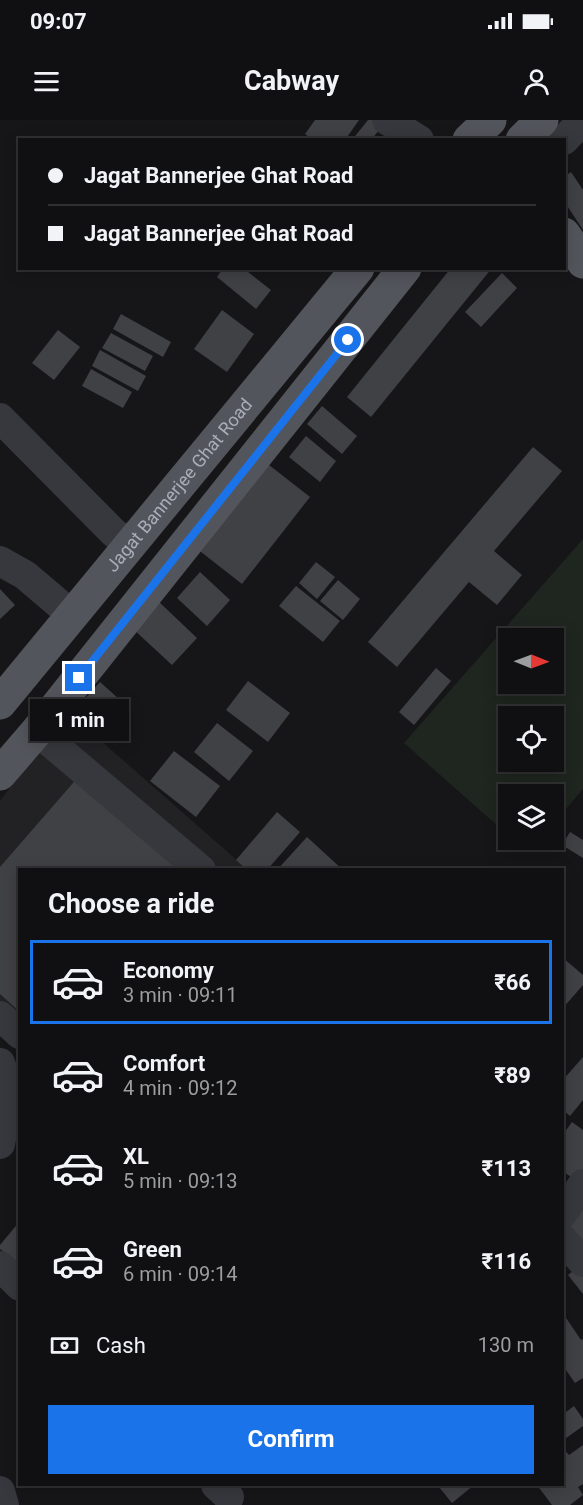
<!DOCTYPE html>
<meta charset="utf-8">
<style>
body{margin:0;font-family:Roboto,sans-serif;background:#1e1e20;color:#f1f3f6;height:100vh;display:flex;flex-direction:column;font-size:22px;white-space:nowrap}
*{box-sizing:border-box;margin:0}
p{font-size:20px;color:#9c9d9f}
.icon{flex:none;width:33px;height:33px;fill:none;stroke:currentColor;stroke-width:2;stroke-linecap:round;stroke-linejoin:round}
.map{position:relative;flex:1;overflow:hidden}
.side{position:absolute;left:18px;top:748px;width:546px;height:618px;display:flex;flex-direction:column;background:#101012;border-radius:0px;box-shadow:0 3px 15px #0003,0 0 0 2px #303032}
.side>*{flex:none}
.banner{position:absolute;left:18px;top:18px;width:548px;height:132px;border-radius:0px;box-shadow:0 3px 15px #0003,0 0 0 2px #303032;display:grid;align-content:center;height:132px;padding:0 30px;background:#101012}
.needle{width:39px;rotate:91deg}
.controls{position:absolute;left:498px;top:508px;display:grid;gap:12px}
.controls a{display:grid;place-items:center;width:66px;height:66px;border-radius:0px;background:#101012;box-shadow:0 3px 15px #0003,0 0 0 2px #303032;font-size:30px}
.end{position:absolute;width:27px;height:27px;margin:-14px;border:8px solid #1a73e8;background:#fff;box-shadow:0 0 0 3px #fff}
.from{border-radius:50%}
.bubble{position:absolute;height:42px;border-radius:0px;background:#101012;box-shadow:0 3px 15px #0003,0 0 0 2px #303032;font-size:20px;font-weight:700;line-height:42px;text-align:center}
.banner b{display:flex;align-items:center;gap:21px;height:57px;font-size:22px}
.banner b+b{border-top:2px solid #303032}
.banner i{width:15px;height:15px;background:#f1f3f6}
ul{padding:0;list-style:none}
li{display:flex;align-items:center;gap:18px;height:84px;margin:0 12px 9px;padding:0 18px;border:3px solid transparent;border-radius:0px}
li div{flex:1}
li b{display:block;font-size:22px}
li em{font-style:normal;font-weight:700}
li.current{border-color:#1a73e8}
li>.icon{width:54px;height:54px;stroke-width:1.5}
h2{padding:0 30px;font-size:27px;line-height:72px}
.pay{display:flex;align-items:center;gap:15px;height:66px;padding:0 30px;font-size:22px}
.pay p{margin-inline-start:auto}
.cta{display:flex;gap:12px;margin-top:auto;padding:12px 30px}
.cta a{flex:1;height:69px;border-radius:0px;background:#1a73e8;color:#fff;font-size:24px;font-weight:700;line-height:69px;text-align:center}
.status{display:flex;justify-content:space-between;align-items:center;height:42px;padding:0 30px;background:#101012;direction:ltr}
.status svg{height:16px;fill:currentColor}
header{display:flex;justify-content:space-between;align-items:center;height:78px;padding:0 30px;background:#101012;font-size:27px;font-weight:700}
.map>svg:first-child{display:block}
.built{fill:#222225}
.green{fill:#1e261f;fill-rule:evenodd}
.building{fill:#404145}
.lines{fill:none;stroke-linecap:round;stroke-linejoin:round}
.minor{stroke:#37383d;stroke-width:30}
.major{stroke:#53555c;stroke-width:33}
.route{stroke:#1a73e8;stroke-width:8}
.labels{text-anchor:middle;stroke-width:5;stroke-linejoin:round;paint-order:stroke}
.street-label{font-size:18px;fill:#a8adb8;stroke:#111113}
</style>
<div class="status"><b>09:07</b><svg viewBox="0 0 49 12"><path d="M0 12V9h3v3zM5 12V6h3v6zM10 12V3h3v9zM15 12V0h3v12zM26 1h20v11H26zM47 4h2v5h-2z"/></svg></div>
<header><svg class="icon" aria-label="menu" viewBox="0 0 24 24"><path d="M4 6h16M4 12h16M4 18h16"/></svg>Cabway<svg class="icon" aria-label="person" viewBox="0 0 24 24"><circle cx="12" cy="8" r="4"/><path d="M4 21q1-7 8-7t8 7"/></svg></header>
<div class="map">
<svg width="583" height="1385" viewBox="0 0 583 1385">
<rect width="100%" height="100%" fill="#161618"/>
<polygon class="built" points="67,591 248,750 20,750 19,932 0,913 0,681"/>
<path class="green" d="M583,419v250l-29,34v-28h-46v40l-104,-92zM508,519h46v45h-46zM508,597h46v45h-46z"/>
<g class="building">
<polygon points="315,0 359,0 345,20 313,20 305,14"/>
<polygon points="368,0 378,0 384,4 371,20 352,20"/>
<polygon points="571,52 583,70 583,110 564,81 564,57"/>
<polygon points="223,148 243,148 271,170 256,189 217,157"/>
<polygon points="451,148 492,148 371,297 347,277"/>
<polygon points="502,153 517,168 481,207 465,192"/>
<polygon points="222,190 254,214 227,252 194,229"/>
<polygon points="121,194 171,222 163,237 113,209"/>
<polygon points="58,210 80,227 54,260 32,243"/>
<polygon points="111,213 153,236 145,251 102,228"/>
<polygon points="100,230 146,256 138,271 92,246"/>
<polygon points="91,249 132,272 123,288 82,266"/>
<polygon points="322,286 357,316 342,334 307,304"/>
<polygon points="306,316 336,341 320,362 289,337"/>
<polygon points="533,327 562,351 494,431 522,455 497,485 469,462 397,547 368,522"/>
<polygon points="264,341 310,377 242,464 196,428"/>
<polygon points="316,442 335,457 317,479 299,463"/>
<polygon points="200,452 230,480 207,506 177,478"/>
<polygon points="338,460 360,479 343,500 320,481"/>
<polygon points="296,466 340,501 323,522 279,486"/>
<polygon points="0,469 15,485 0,499"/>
<polygon points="157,480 197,518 172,545 131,507"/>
<polygon points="436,548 451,561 414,605 399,592"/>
<polygon points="248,561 290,593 268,622 226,590"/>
<polygon points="100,562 128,587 108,609 80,584"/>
<polygon points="217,603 253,631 229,661 194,632"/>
<polygon points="174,631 220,666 196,697 150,661"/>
<polygon points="80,655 189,750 20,750 20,892 0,874 0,747"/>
<polygon points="277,692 300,712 267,750 247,750 236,740"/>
<polygon points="570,712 583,720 583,738 562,725"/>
<polygon points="307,717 343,750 277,750"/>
<polygon points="562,837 583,855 583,865 562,889"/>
<polygon points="583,937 583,980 570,996 562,989 562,961"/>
<polygon points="572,1002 583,1010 583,1056 579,1062 562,1051 562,1016"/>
<polygon points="583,1082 583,1129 562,1107"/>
<polygon points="20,1101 20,1144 0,1129 0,1125"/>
<polygon points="583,1143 583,1174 568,1155"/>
<polygon points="562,1192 581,1220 583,1219 583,1258 575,1263 566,1250 562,1253"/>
<polygon points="574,1286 583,1299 583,1306 562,1321 562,1295"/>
<polygon points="583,1325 583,1364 578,1367 583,1375 570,1385 552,1385 537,1365 562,1365 562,1327 569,1335"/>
<polygon points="441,1365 474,1365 452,1383 439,1367"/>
</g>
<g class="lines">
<g class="minor">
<polyline points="387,0 419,20"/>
<polyline points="564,20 583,0"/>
<polyline points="0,298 113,412 130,426"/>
<polyline points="0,441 25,455 72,495"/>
<polyline points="37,611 201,750"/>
<polyline points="0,896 20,914"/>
<polyline points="0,943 10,970 0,1024"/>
<polyline points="562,1094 583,1064"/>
<polyline points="562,1119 583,1142"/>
<polyline points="0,1146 20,1166"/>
<polyline points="216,1365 229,1377"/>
<polyline points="0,1371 4,1385"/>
</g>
<g class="major">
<polyline points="469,20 490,0"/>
<polyline points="522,20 542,0"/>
<polyline points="564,114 583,142"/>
<path id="s1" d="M0,583l358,-435"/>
<polyline points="0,654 37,611 405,148"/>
</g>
</g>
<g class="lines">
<polyline class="route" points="79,558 348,220"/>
</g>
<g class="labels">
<g class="street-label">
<text dy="6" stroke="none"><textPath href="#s1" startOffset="282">Jagat Bannerjee Ghat Road</textPath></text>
</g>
</g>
</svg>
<div class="controls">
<a><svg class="needle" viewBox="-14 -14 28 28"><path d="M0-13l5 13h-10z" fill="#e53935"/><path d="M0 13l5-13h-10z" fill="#9c9d9f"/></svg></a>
<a><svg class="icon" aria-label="locate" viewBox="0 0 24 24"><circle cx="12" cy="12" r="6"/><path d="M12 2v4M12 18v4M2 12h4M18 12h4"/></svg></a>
<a><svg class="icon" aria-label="layers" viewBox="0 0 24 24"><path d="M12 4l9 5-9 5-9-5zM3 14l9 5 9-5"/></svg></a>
</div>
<i class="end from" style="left:348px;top:220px"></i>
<i class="end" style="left:79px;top:558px"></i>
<div class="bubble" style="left:30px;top:579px;width:99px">1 min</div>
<div class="banner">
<b><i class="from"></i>Jagat Bannerjee Ghat Road</b>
<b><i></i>Jagat Bannerjee Ghat Road</b>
</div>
<section class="side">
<h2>Choose a ride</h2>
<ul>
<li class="current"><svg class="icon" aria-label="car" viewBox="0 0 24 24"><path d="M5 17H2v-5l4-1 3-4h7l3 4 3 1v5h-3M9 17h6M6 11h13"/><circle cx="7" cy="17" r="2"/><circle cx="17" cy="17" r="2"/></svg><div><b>Economy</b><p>3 min · 09:11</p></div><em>₹66</em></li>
<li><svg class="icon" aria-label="car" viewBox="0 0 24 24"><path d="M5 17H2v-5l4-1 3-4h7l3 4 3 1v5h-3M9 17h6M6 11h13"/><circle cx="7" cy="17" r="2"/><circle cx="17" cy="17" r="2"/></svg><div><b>Comfort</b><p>4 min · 09:12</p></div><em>₹89</em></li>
<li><svg class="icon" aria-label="car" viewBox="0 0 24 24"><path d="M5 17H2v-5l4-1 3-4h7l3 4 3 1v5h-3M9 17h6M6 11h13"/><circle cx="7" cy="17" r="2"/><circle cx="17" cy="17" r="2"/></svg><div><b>XL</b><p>5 min · 09:13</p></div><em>₹113</em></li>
<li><svg class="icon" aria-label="car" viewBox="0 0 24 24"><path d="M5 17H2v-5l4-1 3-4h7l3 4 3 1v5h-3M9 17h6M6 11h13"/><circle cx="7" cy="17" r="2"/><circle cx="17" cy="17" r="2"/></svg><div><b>Green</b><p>6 min · 09:14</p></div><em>₹116</em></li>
</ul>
<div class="pay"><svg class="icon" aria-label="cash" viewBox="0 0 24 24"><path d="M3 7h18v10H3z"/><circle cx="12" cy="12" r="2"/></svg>Cash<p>130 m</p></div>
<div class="cta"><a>Confirm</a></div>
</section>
</div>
